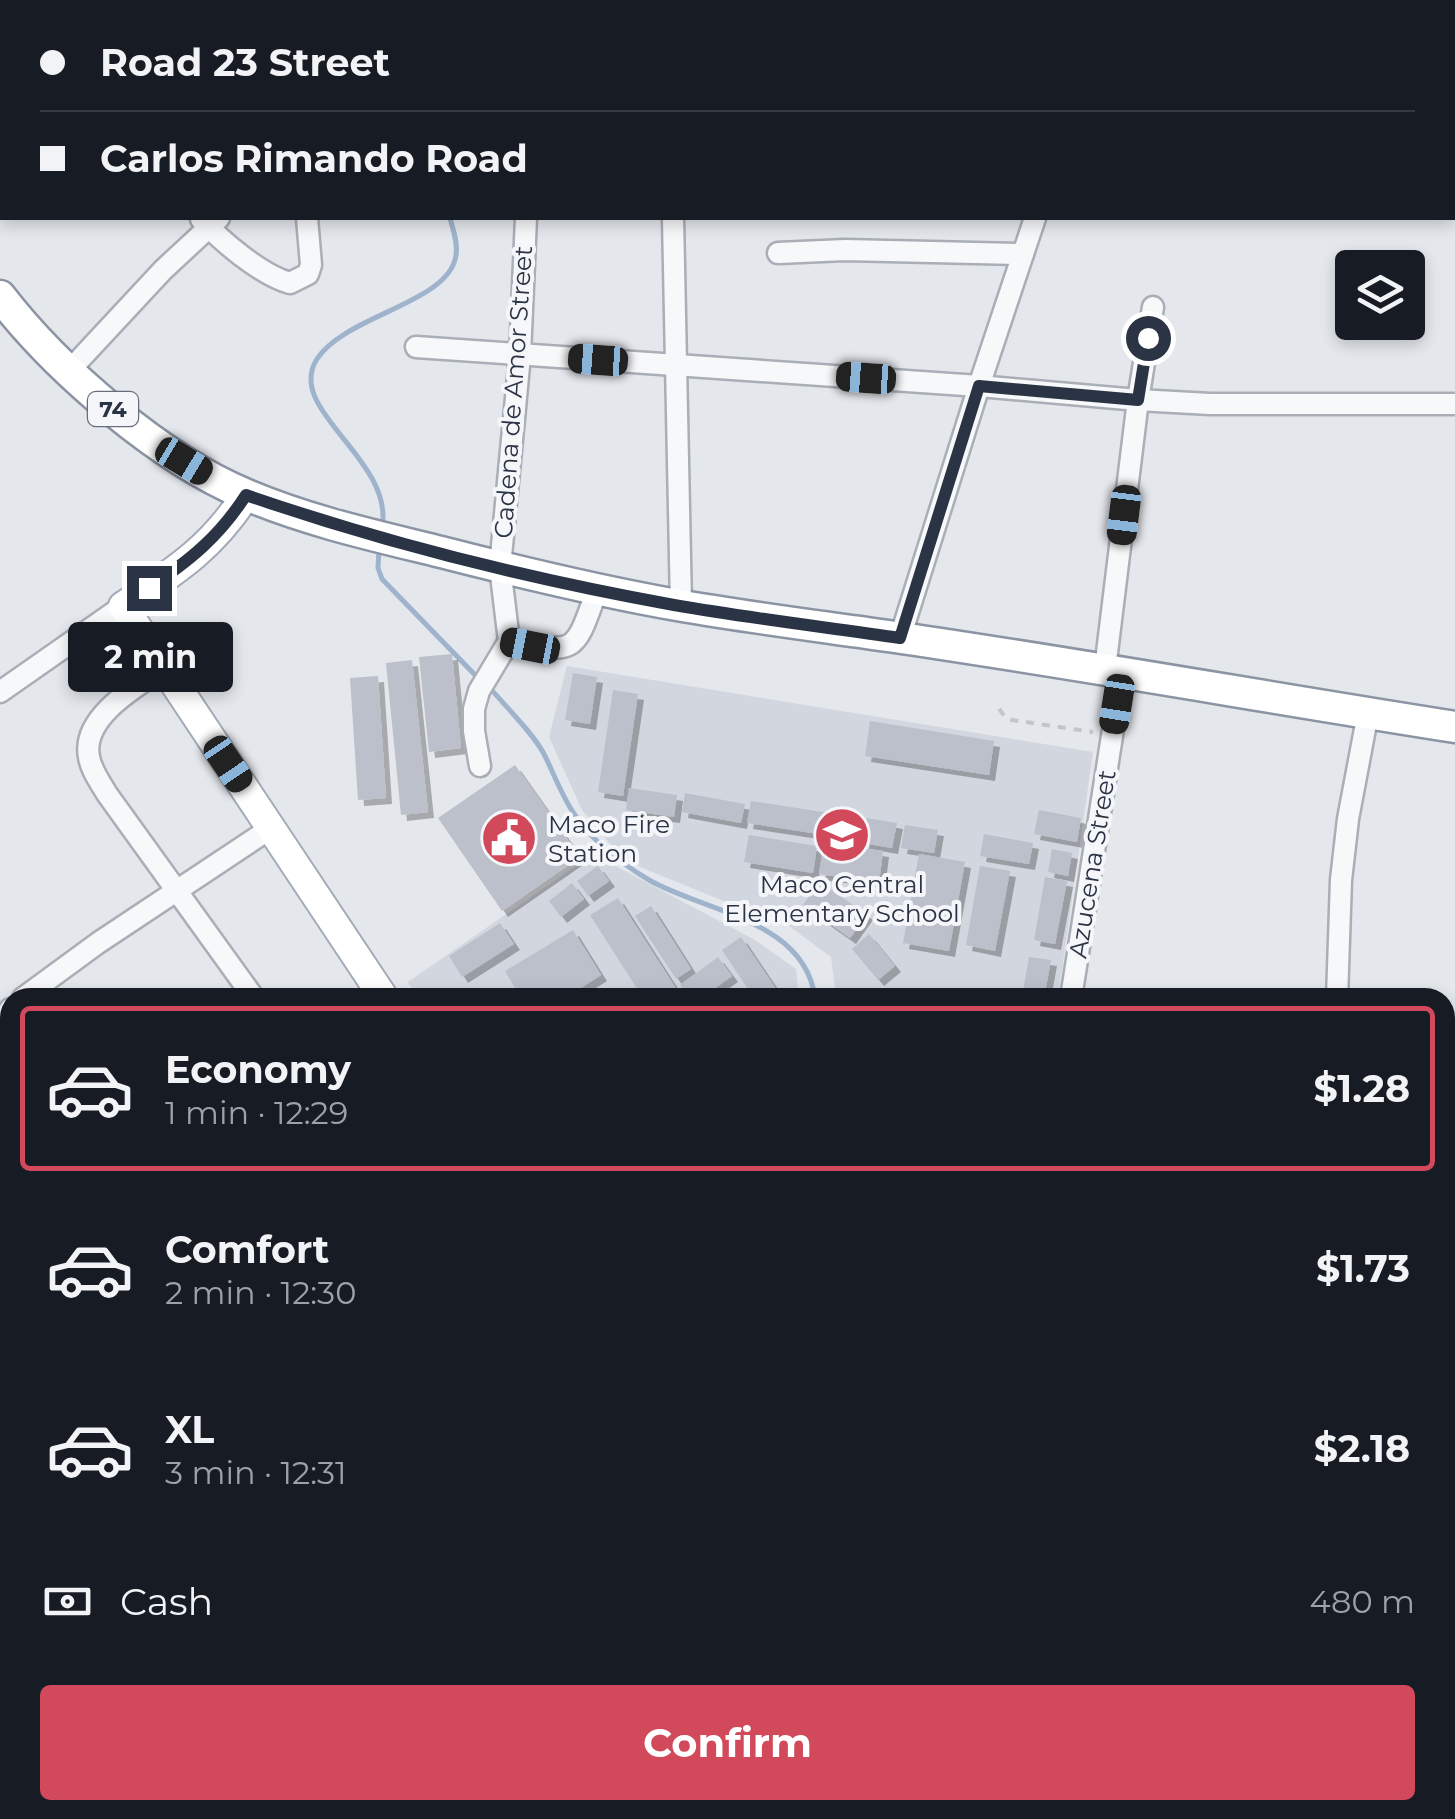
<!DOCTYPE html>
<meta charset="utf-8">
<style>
body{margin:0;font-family:Montserrat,sans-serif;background:#242831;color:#f1f3f6;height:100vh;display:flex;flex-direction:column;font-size:38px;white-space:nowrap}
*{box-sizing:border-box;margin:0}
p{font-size:32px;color:#9ea1a6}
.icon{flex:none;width:55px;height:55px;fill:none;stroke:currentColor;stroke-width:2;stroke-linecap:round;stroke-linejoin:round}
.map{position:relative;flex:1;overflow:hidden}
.details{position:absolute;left:0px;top:988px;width:1455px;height:832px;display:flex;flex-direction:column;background:#171b24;border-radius:30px 30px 0 0;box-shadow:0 5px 15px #0003}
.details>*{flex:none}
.top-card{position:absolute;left:0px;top:0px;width:1455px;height:220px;box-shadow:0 5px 15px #0003;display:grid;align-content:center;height:220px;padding:0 40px;background:#171b24}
.tools{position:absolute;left:1335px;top:250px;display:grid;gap:20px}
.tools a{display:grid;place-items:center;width:90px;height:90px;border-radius:10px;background:#171b24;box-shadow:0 5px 15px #0003;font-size:50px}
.end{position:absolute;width:45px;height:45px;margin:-22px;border:12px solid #2b3445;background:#fff;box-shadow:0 0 0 5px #fff}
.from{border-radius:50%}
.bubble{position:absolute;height:70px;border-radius:10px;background:#171b24;box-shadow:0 5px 15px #0003;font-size:32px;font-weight:700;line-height:70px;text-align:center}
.car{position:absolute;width:30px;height:60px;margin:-30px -15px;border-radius:12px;box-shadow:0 0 8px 2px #0007;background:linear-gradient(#222 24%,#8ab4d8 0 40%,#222 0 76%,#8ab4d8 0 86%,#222 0)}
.top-card b{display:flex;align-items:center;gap:35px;height:95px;font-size:38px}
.top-card b+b{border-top:2px solid #363941}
.top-card i{width:25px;height:25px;background:#f1f3f6}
ul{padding:18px 0 0;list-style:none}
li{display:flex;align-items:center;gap:30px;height:165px;margin:0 20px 15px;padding:0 20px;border:5px solid transparent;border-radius:10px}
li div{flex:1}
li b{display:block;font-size:38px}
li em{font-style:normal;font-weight:700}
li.selected{border-color:#d1495b}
li>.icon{width:90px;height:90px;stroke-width:1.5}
.pay{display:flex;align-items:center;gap:25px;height:110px;padding:0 40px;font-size:38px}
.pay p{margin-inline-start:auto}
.primary-button{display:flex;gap:20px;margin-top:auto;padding:20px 40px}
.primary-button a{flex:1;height:115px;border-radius:10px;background:#d1495b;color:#fff;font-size:40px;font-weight:700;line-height:115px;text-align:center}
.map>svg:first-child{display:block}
.built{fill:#d2d6de}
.green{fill:#c9d6c5}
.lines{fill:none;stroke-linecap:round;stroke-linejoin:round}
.stream{stroke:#9fb4cc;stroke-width:5}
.building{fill:#bbc0ca;filter:url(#shadow)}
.minor-casing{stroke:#a9aeb7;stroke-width:25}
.major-casing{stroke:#a3abb8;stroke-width:32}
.highway-casing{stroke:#8b94a3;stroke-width:35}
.path{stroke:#c2c5cb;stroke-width:4;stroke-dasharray:8 8;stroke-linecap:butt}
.minor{stroke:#f7f8fa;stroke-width:20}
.major{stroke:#fff;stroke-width:28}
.highway{stroke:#fff;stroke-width:30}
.route{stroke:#2b3445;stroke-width:12}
.labels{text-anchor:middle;stroke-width:8;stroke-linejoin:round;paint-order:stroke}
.shield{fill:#f4f6f9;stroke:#676e7b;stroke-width:2.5}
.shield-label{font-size:22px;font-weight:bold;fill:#2b3445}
.street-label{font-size:25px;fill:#2b3445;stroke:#f4f6f9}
.poi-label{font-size:25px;fill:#2b3445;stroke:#f4f6f9;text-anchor:start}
</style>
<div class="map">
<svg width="1455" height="1819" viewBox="0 0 1455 1819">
<defs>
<filter id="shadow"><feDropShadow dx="6" dy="6" stdDeviation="0" flood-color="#0004"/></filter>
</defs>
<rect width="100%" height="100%" fill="#e4e7ec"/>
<g class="built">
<polygon points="567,666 1093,752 1058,997 836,997 831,957 785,923 743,909 623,860 582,810 549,737"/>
<polygon points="593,854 755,940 796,969 799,997 418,998 408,982"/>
</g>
<polygon class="green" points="0,1512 10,1535 10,1697 0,1703"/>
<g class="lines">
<g class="stream">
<polyline points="386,0 386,2"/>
<path d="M382,528c13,-69 -98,-118 -65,-169 28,-44 133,-56 139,-104 2,-13 -3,-25 -6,-37"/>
<polyline points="379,549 378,568 382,579 477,677"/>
<path d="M490,688c16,19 43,45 54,66 9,18 16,37 27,55 18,30 48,53 78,71 56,32 156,40 166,118"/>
<polyline points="0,1730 10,1726"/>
</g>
</g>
<g class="building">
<polygon points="452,654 461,748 429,752 419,657"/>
<polygon points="412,660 428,812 401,815 386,663"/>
<polygon points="573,673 597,677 590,724 565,720"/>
<polygon points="378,676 386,798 358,800 350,678"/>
<polygon points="613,690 638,694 623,796 598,792"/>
<polygon points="870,721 994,741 989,775 865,756"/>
<polygon points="515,765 580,857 502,911 438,818"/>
<polygon points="629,788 677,795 674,817 626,810"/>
<polygon points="685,793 745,804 741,823 682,812"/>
<polygon points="751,801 861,818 858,840 747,823"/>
<polygon points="1039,810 1081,818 1077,842 1034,834"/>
<polygon points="867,818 897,823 892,848 863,843"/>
<polygon points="905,825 938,830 934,853 901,848"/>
<polygon points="984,834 1033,843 1029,864 980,856"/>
<polygon points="749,835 817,846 813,873 744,862"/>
<polygon points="824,843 883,851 879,883 819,874"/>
<polygon points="1052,849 1072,853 1068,876 1048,872"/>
<polygon points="919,854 965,862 949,951 903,943"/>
<polygon points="598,866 609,881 588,896 577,881"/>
<polygon points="980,866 1010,871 995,951 966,945"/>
<polygon points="1045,877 1067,881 1055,944 1034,940"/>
<polygon points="819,882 867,914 850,938 803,905"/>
<polygon points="572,883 584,899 561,917 549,901"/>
<polygon points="618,898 682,998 643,998 590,915"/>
<polygon points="651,906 691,969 676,979 635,916"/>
<polygon points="500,923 514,944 462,977 449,956"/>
<polygon points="573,930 601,975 565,998 521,998 505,971"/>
<polygon points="869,934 895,966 878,980 852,949"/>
<polygon points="741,937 782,998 754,998 722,950"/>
<polygon points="718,957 732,976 701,998 689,998 680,985"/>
<polygon points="1029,957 1051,960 1044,998 1022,996"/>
<polygon points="496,988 502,998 481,998"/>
</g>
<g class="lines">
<g class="minor-casing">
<g id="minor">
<polyline points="663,0 663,2"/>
<polyline points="542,2 557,0"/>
<polyline points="1082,2 1082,0"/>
<polyline points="0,106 2,105"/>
<polyline points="673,218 681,606"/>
<path d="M201,219c20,22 60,56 89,64l18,-9 3,-9 -4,-47"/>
<polyline points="778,253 845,250 1023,254"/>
<polyline points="416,347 979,386 1138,400 1210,404 1455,404"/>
<polyline points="69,371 163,270 219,218"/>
<polyline points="900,638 979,386 1035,218"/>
<path d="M509,641c68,13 65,13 88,-51"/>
<path d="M164,668c-27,18 -83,49 -75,89 2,13 11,25 18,37l147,204"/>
<polyline points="1105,669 1138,400 1153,307"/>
<polyline points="0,692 123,606"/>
<polyline points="480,766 474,731 474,709 479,691 509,641 500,567 520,355 526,218"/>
<polyline points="23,998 98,943 271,828"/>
<polyline points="1071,998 1122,672"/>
<polyline points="1337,998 1341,880 1348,819 1368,713"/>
<polyline points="0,1026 10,1009"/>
<polyline points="1445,1474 1455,1479"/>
<polyline points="1445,1744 1455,1720"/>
<polyline points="1193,1810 1196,1819"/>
<polyline points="1338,1810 1343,1819"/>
<polyline points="963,1819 971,1810"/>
</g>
</g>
<g class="major-casing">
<g id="major">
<path d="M246,495c-35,54 -71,76 -123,111l261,392"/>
<polyline points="779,1810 782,1819"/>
</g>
</g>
<g class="highway-casing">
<path id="highway" d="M0,296c57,74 160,163 247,199 61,26 129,41 194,57 78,20 156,39 236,53 74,13 149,22 224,33 185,27 369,60 554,89"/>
</g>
<polyline class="path" points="999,709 1006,718 1012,720 1093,732"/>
<use href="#minor" class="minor"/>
<use href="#major" class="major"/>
<use href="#highway" class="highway"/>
</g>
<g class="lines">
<path class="route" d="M149,588c41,-28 70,-51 97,-93 139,48 284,84 428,110 75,13 151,22 226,33l79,-252 159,14 10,-62"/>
</g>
<defs>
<g id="school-disc" transform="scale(2.875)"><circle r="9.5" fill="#d1495b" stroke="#f4f6f9"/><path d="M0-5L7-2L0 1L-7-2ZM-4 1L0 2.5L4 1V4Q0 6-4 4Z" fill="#fff"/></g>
<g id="civic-disc" transform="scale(2.875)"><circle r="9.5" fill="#d1495b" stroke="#f4f6f9"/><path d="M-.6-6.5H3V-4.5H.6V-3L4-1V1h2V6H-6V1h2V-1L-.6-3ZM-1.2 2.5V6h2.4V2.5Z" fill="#fff"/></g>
</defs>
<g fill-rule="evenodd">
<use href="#school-disc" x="842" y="835"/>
<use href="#civic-disc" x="509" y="838"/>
</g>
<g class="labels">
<rect class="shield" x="88" y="392" width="50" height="34" rx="8"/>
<g class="shield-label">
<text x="113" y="417">74</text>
</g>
<g class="street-label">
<text transform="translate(513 392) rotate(-86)" y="9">Cadena de Amor Street</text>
<text transform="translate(1092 864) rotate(-81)" y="9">Azucena Street</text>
</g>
<g class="poi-label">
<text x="548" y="833">Maco Fire<tspan x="548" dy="29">Station</tspan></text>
<text x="842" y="893" text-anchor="middle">Maco Central<tspan x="842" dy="29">Elementary School</tspan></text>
</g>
</g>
</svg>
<div class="tools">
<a><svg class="icon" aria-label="layers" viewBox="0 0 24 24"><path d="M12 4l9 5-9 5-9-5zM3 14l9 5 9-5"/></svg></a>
</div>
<i class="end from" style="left:1148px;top:338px"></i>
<i class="end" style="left:149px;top:588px"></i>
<div class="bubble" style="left:68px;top:622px;width:165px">2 min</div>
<i class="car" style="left:598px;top:360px;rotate:274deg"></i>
<i class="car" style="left:866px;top:378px;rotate:274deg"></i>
<i class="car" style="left:184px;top:461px;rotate:121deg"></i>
<i class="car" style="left:1124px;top:515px;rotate:187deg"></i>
<i class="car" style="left:530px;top:646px;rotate:281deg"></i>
<i class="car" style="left:1117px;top:704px;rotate:189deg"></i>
<i class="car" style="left:228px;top:764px;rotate:146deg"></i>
<div class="top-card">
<b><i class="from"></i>Road 23 Street</b>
<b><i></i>Carlos Rimando Road</b>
</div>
<section class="details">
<ul>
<li class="selected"><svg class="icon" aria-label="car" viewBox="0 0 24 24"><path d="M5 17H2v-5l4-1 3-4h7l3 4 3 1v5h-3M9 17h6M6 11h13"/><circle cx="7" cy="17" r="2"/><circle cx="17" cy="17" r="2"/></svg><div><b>Economy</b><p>1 min · 12:29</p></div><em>$1.28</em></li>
<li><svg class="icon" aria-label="car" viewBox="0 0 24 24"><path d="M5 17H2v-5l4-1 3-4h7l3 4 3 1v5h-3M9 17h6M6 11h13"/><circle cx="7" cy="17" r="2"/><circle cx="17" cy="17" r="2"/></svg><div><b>Comfort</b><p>2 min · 12:30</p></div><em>$1.73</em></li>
<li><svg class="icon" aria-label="car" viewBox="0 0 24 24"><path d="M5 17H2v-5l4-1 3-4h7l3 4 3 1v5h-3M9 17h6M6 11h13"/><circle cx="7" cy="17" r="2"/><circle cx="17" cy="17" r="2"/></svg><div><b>XL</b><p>3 min · 12:31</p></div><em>$2.18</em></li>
</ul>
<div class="pay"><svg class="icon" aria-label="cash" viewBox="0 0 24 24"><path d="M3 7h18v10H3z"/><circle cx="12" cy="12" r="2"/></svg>Cash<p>480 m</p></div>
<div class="primary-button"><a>Confirm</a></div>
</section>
</div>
